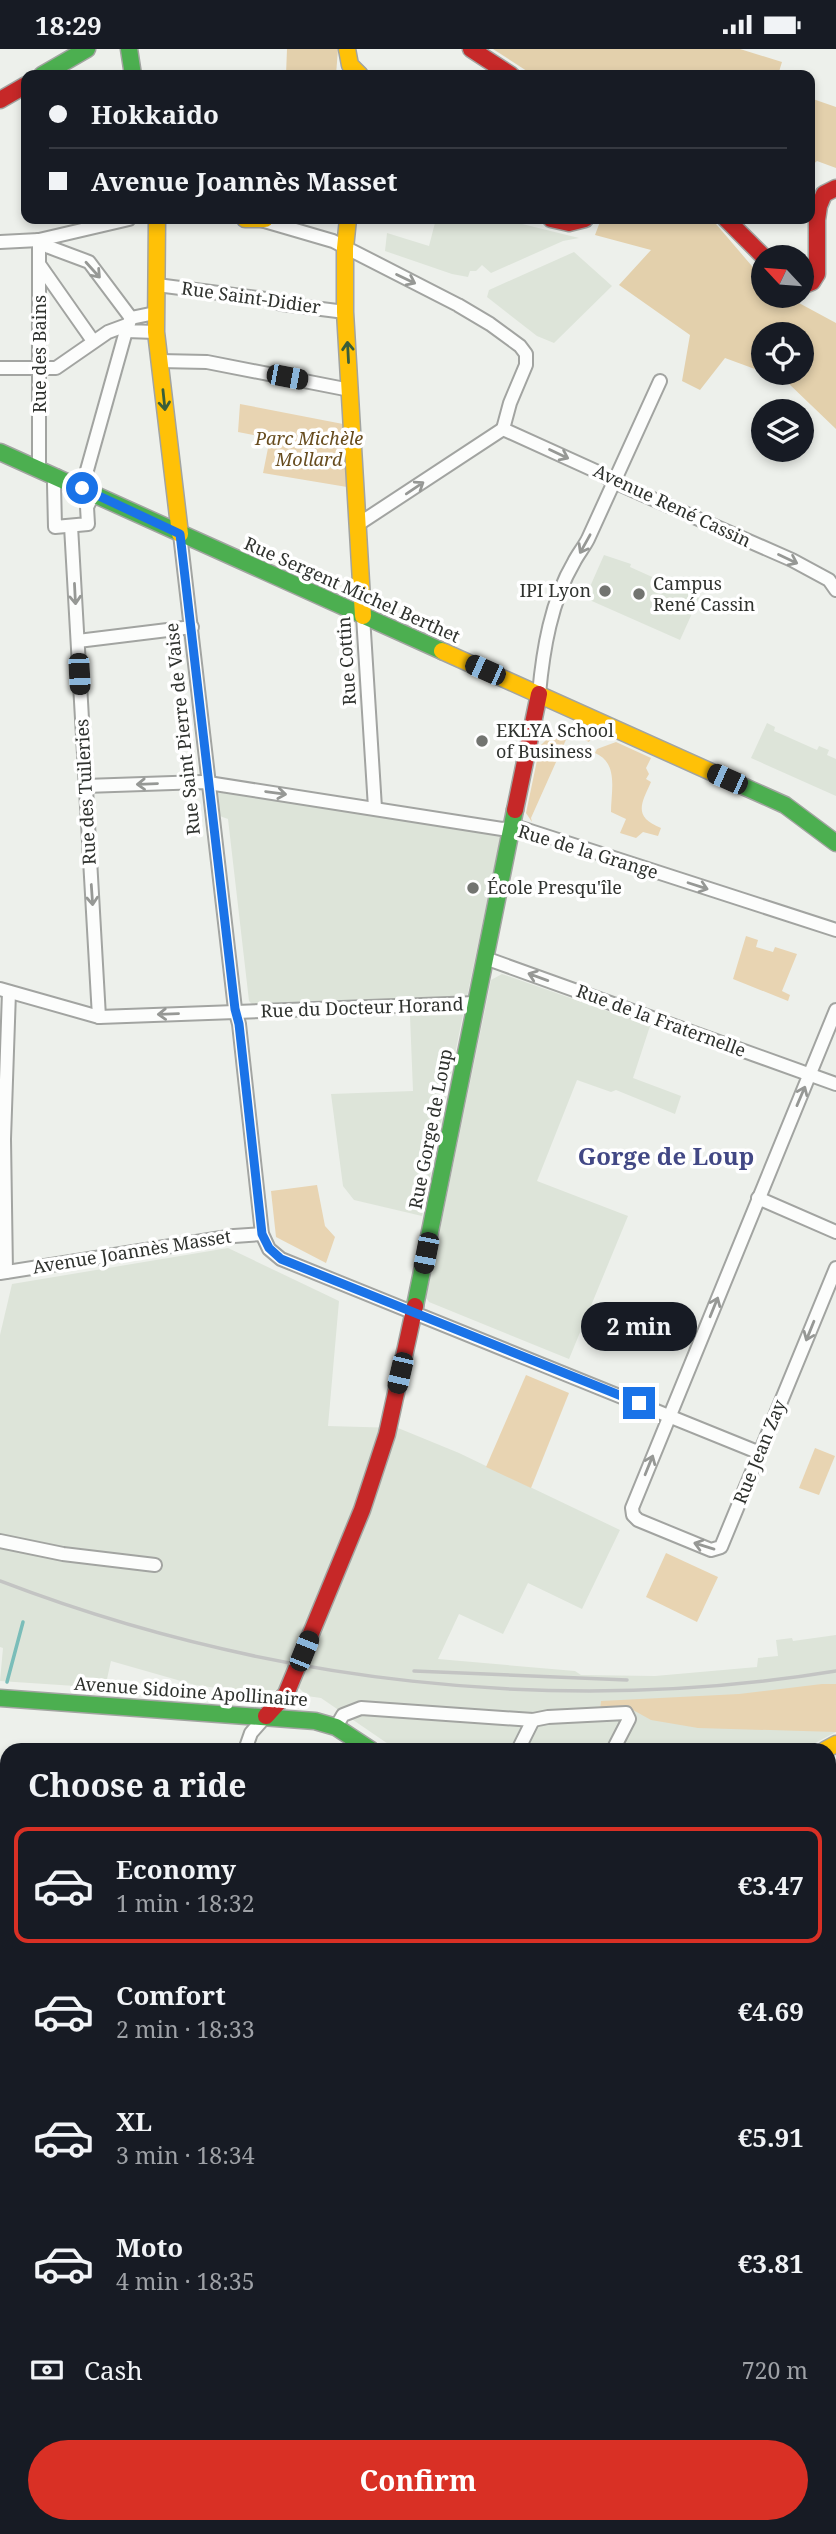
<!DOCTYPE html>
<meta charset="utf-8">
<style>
body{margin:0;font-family:"Noto Serif",serif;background:#20242c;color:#f1f3f6;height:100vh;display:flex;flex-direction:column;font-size:26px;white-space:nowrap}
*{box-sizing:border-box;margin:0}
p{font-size:23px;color:#9ea1a6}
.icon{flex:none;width:38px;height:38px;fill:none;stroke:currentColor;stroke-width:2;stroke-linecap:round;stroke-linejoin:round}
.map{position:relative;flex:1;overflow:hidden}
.panel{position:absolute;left:0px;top:1694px;width:836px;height:791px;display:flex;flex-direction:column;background:#171b24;border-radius:21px 21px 0 0;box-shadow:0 4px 10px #0003}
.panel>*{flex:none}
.top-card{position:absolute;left:21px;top:21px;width:794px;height:154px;border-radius:14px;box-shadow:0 4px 10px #0003;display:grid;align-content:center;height:154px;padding:0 28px;background:#171b24}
.needle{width:46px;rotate:296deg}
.buttons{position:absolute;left:751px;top:196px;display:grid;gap:14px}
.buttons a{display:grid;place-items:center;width:63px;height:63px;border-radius:50%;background:#171b24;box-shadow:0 4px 10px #0003;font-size:35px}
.end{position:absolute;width:32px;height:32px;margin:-16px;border:9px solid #1a73e8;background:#fff;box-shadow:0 0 0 4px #fff}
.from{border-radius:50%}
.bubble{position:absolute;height:49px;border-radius:24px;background:#171b24;box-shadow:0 4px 10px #0003;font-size:23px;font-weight:700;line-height:49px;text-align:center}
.car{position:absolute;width:21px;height:42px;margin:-21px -10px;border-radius:9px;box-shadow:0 0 5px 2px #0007;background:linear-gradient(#222 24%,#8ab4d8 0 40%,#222 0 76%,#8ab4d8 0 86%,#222 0)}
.top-card b{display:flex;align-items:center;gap:24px;height:66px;font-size:26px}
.top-card b+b{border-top:2px solid #363941}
.top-card i{width:18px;height:18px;background:#f1f3f6}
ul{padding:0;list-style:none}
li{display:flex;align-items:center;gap:21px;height:116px;margin:0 14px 10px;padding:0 14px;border:4px solid transparent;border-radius:14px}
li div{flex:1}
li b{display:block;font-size:26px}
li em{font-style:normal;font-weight:700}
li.current{border-color:#d93025}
li>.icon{width:63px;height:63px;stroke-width:1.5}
h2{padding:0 28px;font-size:32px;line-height:84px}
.pay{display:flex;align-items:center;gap:18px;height:77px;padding:0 28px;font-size:26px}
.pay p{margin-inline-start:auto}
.action{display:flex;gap:14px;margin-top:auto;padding:14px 28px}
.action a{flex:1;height:80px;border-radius:42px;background:#d93025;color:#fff;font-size:28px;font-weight:700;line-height:80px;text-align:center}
.status{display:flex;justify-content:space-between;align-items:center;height:49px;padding:0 35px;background:#171b24;direction:ltr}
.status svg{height:19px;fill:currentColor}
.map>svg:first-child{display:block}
.built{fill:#dde4d9}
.green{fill:#e8d4b2}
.forest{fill:#e3d0ac}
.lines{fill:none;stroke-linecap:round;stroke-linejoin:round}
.stream{stroke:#7abdb9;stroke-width:3.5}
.street-casing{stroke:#a2a4a1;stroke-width:16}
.fast-casing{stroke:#a2a4a1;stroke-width:19}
.slow-casing{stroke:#a2a4a1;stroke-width:19}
.jam-casing{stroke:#a2a4a1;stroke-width:19}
.street{stroke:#fcfdfc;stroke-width:12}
.fast{stroke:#4caf50;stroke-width:16}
.slow{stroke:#ffc107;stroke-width:16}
.jam{stroke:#c62828;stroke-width:16}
.rail{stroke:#c3c4c3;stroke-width:3.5}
.oneway{stroke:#969895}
.oneway2{stroke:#395e3a}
.route{stroke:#1a73e8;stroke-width:9}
.poi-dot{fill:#727470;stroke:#fff;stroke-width:2.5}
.labels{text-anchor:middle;stroke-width:7;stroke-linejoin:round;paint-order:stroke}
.street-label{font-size:18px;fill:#2f322e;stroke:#fff}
.park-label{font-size:18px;font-style:italic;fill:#674c1e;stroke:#fff}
.poi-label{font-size:18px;fill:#2f322e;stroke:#fff;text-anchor:start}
.district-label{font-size:24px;font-weight:bold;fill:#424885;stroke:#fff}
</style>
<div class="status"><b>18:29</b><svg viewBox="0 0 49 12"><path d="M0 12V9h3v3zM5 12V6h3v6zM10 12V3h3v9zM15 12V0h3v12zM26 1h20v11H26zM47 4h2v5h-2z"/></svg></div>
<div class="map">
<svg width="836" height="2485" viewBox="0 0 836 2485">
<rect width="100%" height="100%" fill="#edf0eb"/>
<g class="built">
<polygon points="436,170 502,170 579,189 563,192 491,224 482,216 476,222 470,222 468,228 452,225 385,202 387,184 429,197"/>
<polygon points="574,203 612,237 554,294 537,287 487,248 489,241"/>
<polygon points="604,506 631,515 630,518 699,549 680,591 585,549"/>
<polygon points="767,674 775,678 774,682 781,685 817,701 819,697 829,701 827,706 836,710 836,747 751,709"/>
<polygon points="219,741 501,785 467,948 254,957 249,952 228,770 217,766 215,745"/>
<polygon points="502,925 650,977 633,1029 681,1047 675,1065 616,1041 611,1043 577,1031 537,1132 628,1167 569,1310 429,1253 426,1249 491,931"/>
<polygon points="463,966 422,1167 354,1151 343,1137 331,1045 413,1042 410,967"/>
<polygon points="228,1199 339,1252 328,1377 398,1379 459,1404 620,1481 582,1560 528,1534 503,1585 459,1565 438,1610 575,1622 581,1626 655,1627 757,1618 758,1609 778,1607 776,1591 792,1589 793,1592 836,1586 836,1683 802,1701 397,1701 321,1649 307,1647 299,1639 298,1628 282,1633 278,1641 231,1641 195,1636 111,1612 105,1639 0,1632 3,1599 0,1598 0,1286 12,1235"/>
</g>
<g class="green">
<polygon points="240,355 343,375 347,438 263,424 270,389 238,383"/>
<polygon points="575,675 586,680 586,685 592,687 589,693 569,684 531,769 532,773 526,764 540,697 546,691"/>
<path d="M616,693l35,16 -5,10 3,6 -3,5 5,3c-10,22 -18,35 10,46l-3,8 -15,-4 -7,6 -16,-5 6,-14 -15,-7c0,-21 8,-49 -16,-59l2,-4z"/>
<polygon points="746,887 758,891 756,898 773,903 775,898 797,905 782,942 790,946 788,952 733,930"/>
<polygon points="317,1136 325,1177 335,1188 326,1214 276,1188 271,1142"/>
<polygon points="526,1326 569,1344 531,1439 486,1418"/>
<polygon points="815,1399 835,1407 819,1446 799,1439"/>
<polygon points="666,1504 718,1528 697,1573 646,1548"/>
<polygon points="822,1635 836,1635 836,1683 698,1679 651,1671 633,1661 600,1662 601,1652 739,1645"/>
<polygon points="836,2026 836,2289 830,2286 830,2033"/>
<polygon points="152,2478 268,2478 265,2485 172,2485"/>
</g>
<g class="forest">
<polygon points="287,0 338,0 336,26 286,26"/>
<polygon points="493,0 740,0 782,13 778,26 533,26"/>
<polygon points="810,49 836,58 836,119 817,112 810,118"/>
<polygon points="601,170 708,170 716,175 763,230 763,247 786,247 836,274 836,380 786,332 764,324 802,324 802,285 763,285 763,323 725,309 700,341 682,332 690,286 619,236 651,201 595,186"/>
<polygon points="836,1917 836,2026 830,2033 830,1924"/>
<polygon points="7,2077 7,2274 0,2272 0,2090"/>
</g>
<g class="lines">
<polyline class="stream" points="7,1633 23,1573"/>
<g class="street-casing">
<g id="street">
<polyline points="261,171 333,192 458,256 490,275 520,297 526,305 526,316 510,354 503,380"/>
<polyline points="39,191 49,198 89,213 131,269"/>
<polyline points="0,193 39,191 129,170"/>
<polyline points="39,215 93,292"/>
<polyline points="157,236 266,250 282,255 345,263"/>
<polyline points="155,264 131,269 126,282 156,283"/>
<polyline points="160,312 207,313 350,341"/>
<polyline points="0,319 56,319 108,283 127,276"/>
<polyline points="503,380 600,424 614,433 792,511 829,531 836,541"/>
<polyline points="39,419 39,191"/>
<polyline points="57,427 54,435 55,478 88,475 87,458 94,444"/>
<polyline points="82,439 126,282"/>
<polyline points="357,476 503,380"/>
<polyline points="71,477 99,968"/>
<polyline points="180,485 235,960 239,975 262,1185 269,1200 281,1210 760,1404"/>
<polyline points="363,567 375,759"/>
<polyline points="78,592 192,578"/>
<path d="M539,645c4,-44 12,-93 35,-132 4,-8 10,-15 14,-23l72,-158"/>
<polyline points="85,737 202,733 502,780 518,778 836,881"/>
<polyline points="485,909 836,1035"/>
<polyline points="0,940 99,968 476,954"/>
<polyline points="836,961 632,1459 633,1466 638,1471 711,1501 721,1498 836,1219"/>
<polyline points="758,1149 836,1183"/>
<polyline points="6,1223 4,1090 9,943"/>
<polyline points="0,1224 234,1187 262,1185"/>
<polyline points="0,1492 63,1505 155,1516"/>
<polyline points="336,1678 343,1666 361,1659 533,1671 548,1668 626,1664 629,1670 613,1701"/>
<polyline points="245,1701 251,1684 266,1667"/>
<polyline points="518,1701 533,1671"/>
<polyline points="7,2081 7,2095"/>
<polyline points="830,2300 836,2302"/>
<polyline points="283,2485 286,2478"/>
<polyline points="608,2485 611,2478"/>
</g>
</g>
<g class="fast-casing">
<g id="fast">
<polyline points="129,0 133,26"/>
<polyline points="42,26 87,0"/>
<polyline points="0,403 442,602"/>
<polyline points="718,726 785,756 836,794"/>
<polyline points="415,1257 515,761"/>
<polyline points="0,1649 315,1672 336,1678 371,1701"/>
<polyline points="830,1801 836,1798"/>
<polyline points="830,1836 833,1832"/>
<polyline points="830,1903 836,1896"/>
<polyline points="0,2137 7,2135"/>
<polyline points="348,2485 351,2478"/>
</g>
</g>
<g class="slow-casing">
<g id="slow">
<polyline points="347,0 350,16 360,26"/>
<polyline points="157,170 156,283 180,485"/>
<polyline points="245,170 265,170"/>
<polyline points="348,170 345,199 345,263 363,567"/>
<polyline points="442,602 718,726"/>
<polyline points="825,1701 836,1695"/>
</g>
</g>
<g class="jam-casing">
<g id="jam">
<polyline points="471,0 511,26"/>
<polyline points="0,51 26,36"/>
<polyline points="551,170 569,174 585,170"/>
<polyline points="726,170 764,208"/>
<polyline points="802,237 812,233 817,225 817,171 819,157 824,145 836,139"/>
<polyline points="515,761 539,645"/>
<polyline points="266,1667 286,1645 362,1461 387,1385 415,1257"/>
<polyline points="374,2485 378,2478"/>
</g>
</g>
<use href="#street" class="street"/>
<use href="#fast" class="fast"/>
<use href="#slow" class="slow"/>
<use href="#jam" class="jam"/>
<g class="rail">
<path d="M0,1532c263,101 557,136 836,90"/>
<polyline points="414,1622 627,1631"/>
<polyline points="830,1746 836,1740"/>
</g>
</g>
<defs><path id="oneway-shaft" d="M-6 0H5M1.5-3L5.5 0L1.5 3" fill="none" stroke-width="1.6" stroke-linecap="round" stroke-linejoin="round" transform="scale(1.75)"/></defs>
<g class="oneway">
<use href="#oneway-shaft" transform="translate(93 221) rotate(48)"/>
<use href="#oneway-shaft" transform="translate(406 230) rotate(26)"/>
<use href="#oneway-shaft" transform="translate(559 405) rotate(25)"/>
<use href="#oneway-shaft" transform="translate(415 439) rotate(-34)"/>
<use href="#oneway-shaft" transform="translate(585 495) rotate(119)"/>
<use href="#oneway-shaft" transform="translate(788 510) rotate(25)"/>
<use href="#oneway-shaft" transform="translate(75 545) rotate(87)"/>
<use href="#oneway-shaft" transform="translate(147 735) rotate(178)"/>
<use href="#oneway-shaft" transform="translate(276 744) rotate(8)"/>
<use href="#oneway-shaft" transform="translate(698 837) rotate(18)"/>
<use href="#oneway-shaft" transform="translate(92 846) rotate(86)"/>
<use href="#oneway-shaft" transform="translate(538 928) rotate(-160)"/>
<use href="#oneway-shaft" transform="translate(168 965) rotate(178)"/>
<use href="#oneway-shaft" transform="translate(801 1047) rotate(-67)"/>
<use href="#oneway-shaft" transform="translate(714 1258) rotate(-68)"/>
<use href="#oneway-shaft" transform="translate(810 1282) rotate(112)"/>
<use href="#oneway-shaft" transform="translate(649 1416) rotate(-68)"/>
<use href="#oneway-shaft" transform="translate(704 1497) rotate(-163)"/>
</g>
<g class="oneway2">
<use href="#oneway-shaft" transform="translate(348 303) rotate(-93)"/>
<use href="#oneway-shaft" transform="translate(164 351) rotate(84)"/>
</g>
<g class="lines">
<polyline class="route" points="82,439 180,485 235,960 239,975 262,1185 269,1199 281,1210 639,1354"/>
</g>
<g class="poi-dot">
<circle cx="605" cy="542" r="7"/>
<circle cx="639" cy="545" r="7"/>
<circle cx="482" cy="692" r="7"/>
<circle cx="473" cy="839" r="7"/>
</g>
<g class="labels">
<g class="street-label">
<text transform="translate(251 249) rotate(8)" y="6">Rue Saint-Didier</text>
<text transform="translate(40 305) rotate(-90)" y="6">Rue des Bains</text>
<text transform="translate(672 457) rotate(25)" y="6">Avenue René Cassin</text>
<text transform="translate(352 541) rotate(24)" y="6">Rue Sergent Michel Berthet</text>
<text transform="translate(347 612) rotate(-94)" y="6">Rue Cottin</text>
<text transform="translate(183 680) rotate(-96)" y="6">Rue Saint Pierre de Vaise</text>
<text transform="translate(86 743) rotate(-93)" y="6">Rue des Tuileries</text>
<text transform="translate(588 803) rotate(17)" y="6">Rue de la Grange</text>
<text transform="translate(362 959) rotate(-2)" y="6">Rue du Docteur Horand</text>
<text transform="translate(661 972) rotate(20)" y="6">Rue de la Fraternelle</text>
<text transform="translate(431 1080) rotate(-79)" y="6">Rue Gorge de Loup</text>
<text transform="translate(132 1203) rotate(-9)" y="6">Avenue Joannès Masset</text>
<text transform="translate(760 1403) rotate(-68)" y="6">Rue Jean Zay</text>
<text transform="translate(191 1643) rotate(4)" y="6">Avenue Sidoine Apollinaire</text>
</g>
<g class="park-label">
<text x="309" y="396">Parc Michèle<tspan x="309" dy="21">Mollard</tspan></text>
</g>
<g class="poi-label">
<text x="653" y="541">Campus<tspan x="653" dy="21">René Cassin</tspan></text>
<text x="591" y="548" text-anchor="end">IPI Lyon</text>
<text x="496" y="688">EKLYA School<tspan x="496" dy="21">of Business</tspan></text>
<text x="487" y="845">École Presqu'île</text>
</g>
<g class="district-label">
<text x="666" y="1116">Gorge de Loup</text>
</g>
</g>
</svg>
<div class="buttons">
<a><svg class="needle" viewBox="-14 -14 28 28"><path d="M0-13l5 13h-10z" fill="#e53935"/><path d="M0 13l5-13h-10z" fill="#9ea1a6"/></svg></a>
<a><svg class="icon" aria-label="locate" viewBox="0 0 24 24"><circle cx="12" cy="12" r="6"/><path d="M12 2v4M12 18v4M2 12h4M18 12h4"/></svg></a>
<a><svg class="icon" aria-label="layers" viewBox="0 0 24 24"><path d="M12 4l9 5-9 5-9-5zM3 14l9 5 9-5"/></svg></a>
</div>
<i class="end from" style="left:82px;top:439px"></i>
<i class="end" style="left:639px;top:1354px"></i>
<div class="bubble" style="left:581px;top:1253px;width:116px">2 min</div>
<i class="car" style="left:287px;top:328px;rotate:101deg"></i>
<i class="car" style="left:485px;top:621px;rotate:294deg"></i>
<i class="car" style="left:79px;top:625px;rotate:177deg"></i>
<i class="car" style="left:727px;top:730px;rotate:294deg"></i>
<i class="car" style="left:426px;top:1204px;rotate:191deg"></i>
<i class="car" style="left:400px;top:1324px;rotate:193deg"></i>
<i class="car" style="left:304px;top:1602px;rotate:22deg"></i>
<div class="top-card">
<b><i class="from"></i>Hokkaido</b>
<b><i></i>Avenue Joannès Masset</b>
</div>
<section class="panel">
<h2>Choose a ride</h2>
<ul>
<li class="current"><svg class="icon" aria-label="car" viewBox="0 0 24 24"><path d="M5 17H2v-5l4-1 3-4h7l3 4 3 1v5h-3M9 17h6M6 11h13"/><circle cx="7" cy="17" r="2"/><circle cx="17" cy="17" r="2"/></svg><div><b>Economy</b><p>1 min · 18:32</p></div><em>€3.47</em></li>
<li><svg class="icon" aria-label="car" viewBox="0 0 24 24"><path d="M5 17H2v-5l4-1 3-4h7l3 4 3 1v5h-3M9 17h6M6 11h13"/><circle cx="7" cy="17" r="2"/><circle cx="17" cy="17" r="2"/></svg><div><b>Comfort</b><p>2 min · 18:33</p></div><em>€4.69</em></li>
<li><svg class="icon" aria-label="car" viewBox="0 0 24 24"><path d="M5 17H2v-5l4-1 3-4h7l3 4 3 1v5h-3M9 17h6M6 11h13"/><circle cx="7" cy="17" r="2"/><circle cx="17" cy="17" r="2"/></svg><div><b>XL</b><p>3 min · 18:34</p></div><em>€5.91</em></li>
<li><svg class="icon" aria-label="car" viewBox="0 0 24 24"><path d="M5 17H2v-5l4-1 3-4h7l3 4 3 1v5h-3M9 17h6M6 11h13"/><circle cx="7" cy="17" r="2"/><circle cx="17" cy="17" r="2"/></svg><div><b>Moto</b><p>4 min · 18:35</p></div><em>€3.81</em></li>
</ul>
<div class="pay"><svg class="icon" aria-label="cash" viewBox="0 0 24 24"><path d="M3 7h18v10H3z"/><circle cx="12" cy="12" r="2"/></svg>Cash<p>720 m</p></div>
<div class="action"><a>Confirm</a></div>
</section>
</div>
